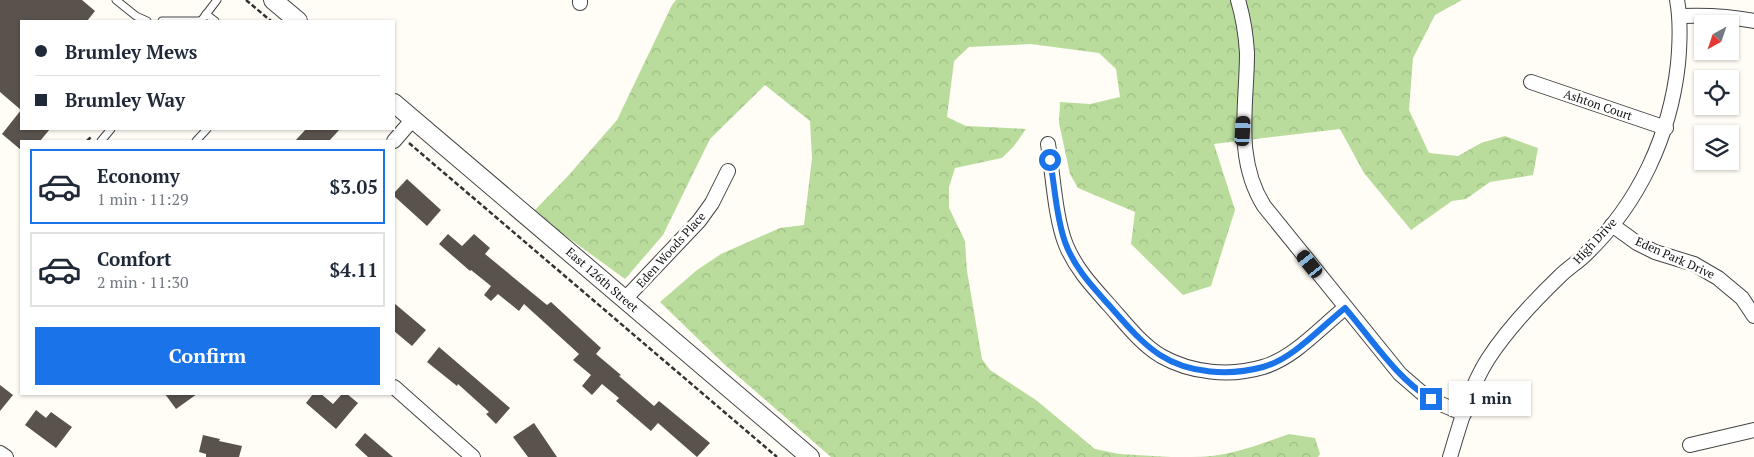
<!DOCTYPE html>
<meta charset="utf-8">
<style>
body{margin:0;font-family:"PT Serif",serif;background:#f6f6f7;color:#1f2937;height:100vh;display:flex;flex-direction:column;font-size:19px;white-space:nowrap}
*{box-sizing:border-box;margin:0}
p{font-size:16px;color:#747a83}
.icon{flex:none;width:28px;height:28px;fill:none;stroke:currentColor;stroke-width:2;stroke-linecap:round;stroke-linejoin:round}
.map{position:relative;flex:1;overflow:hidden}
.panel{position:absolute;left:20px;top:140px;width:375px;height:255px;display:flex;flex-direction:column;background:#fff;border-radius:0px;box-shadow:0 1px 4px #0004}
.panel>*{flex:none}
.banner{position:absolute;left:20px;top:20px;width:375px;height:110px;border-radius:0px;box-shadow:0 1px 4px #0004;display:grid;align-content:center;height:110px;padding:0 15px;background:#fff}
.needle{width:32px;rotate:220deg}
.tools{position:absolute;left:1694px;top:15px;display:grid;gap:10px}
.tools a{display:grid;place-items:center;width:45px;height:45px;border-radius:0px;background:#fff;box-shadow:0 1px 4px #0004;font-size:25px}
.end{position:absolute;width:22px;height:22px;margin:-11px;border:6px solid #1a73e8;background:#fff;box-shadow:0 0 0 2px #fff}
.from{border-radius:50%}
.bubble{position:absolute;height:35px;border-radius:0px;background:#fff;box-shadow:0 1px 4px #0004;font-size:16px;font-weight:700;line-height:35px;text-align:center}
.car{position:absolute;width:15px;height:30px;margin:-15px -8px;border-radius:6px;box-shadow:0 0 4px 1px #0007;background:linear-gradient(#222 24%,#8ab4d8 0 40%,#222 0 76%,#8ab4d8 0 86%,#222 0)}
.banner b{display:flex;align-items:center;gap:18px;height:48px;font-size:19px}
.banner b+b{border-top:1px solid #e0e1e3}
.banner i{width:12px;height:12px;background:#1f2937}
ul{padding:9px 0 0;list-style:none}
li{display:flex;align-items:center;gap:15px;height:75px;margin:0 10px 8px;padding:0 5px;border:2px solid #e0e1e3;border-radius:0px}
li div{flex:1}
li b{display:block;font-size:19px}
li em{font-style:normal;font-weight:700}
li.selected{border-color:#1a73e8}
li>.icon{width:45px;height:45px;stroke-width:1.5}
.button{display:flex;gap:10px;margin-top:auto;padding:10px 15px}
.button a{flex:1;height:58px;border-radius:0px;background:#1a73e8;color:#fff;font-size:20px;font-weight:700;line-height:58px;text-align:center}
.map>svg:first-child{display:block}
.forest{fill:url(#forest-crowns)}
.building{fill:#5a524d}
.lines{fill:none;stroke-linecap:round;stroke-linejoin:round}
.service-casing{stroke:#444;stroke-width:9}
.minor-casing{stroke:#444;stroke-width:16}
.tertiary-casing{stroke:#444;stroke-width:20}
.path{stroke:#333;stroke-width:2.5;stroke-dasharray:5 2.5;stroke-linecap:butt}
.service{stroke:#fff;stroke-width:7}
.minor{stroke:#fff;stroke-width:14}
.tertiary{stroke:#fff;stroke-width:18}
.route{stroke:#1a73e8;stroke-width:6}
.labels{text-anchor:middle;stroke-width:5;stroke-linejoin:round;paint-order:stroke}
.street-label{font-size:12px;fill:#111;stroke:#fff}
</style>
<div class="map">
<svg width="1754" height="457" viewBox="0 0 1754 457">
<defs>
<pattern id="forest-crowns" width="20" height="18" patternUnits="userSpaceOnUse" patternTransform="scale(1.25)"><rect width="20" height="18" fill="#b9dc9c"/><path d="M2 6a3 3 0 1 1 6 0M12 15a3 3 0 1 1 6 0" fill="none" stroke="#9ebc85"/></pattern>
</defs>
<rect width="100%" height="100%" fill="#fffdf5"/>
<g class="forest">
<polygon points="676,0 1462,0 1435,15 1413,58 1409,110 1429,153 1458,156 1481,143 1505,136 1538,148 1533,175 1490,182 1466,199 1452,201 1411,230 1364,173 1340,129 1214,144 1235,210 1211,286 1183,295 1131,244 1135,212 1078,188 1070,174 1059,123 1060,102 1090,104 1120,97 1116,69 1099,53 1031,44 969,47 954,61 947,117 966,126 1026,129 1014,146 1002,158 955,168 949,187 949,208 965,241 967,271 982,359 990,370 1036,400 1095,449 1119,454 1171,457 831,457 725,365 660,302 697,270 721,254 780,228 804,225 812,158 810,121 765,85 710,139 663,235 625,279 533,212 568,176 617,120 672,5"/>
<path d="M1289,434l26,4 5,16 -2,3h-127c38,0 63,-11 98,-23z"/>
</g>
<g class="building">
<polygon points="0,0 82,0 95,11 87,21 21,21 21,110 0,92"/>
<polygon points="21,110 21,129 50,129 40,141 21,141 21,150 2,134"/>
<polygon points="306,129 340,129 329,141 295,141"/>
<polygon points="407,179 441,210 427,226 394,196 394,193"/>
<polygon points="448,234 462,246 474,234 490,248 485,254 547,305 551,302 601,348 596,354 621,375 619,376 654,406 659,401 710,443 697,457 658,423 651,431 616,401 619,398 602,384 592,395 582,386 591,375 573,360 579,354 524,304 519,311 498,294 491,301 484,295 491,286 471,270 470,271 439,244"/>
<polygon points="394,303 426,330 412,346 394,331"/>
<polygon points="439,347 510,408 496,424 486,414 489,412 458,384 457,386 427,362"/>
<polygon points="0,385 13,395 0,411"/>
<polygon points="165,394 197,394 176,409"/>
<polygon points="313,394 321,394 333,404 342,394 347,394 358,403 336,429 306,403"/>
<polygon points="36,410 46,418 51,412 72,427 56,448 25,425"/>
<polygon points="534,423 557,457 528,457 513,437"/>
<polygon points="365,433 393,457 368,457 355,445"/>
<polygon points="203,435 220,439 219,441 242,446 239,457 206,457 206,454 199,452"/>
</g>
<g class="lines">
<g class="service-casing">
<g id="service">
<polyline points="116,0 136,16 147,21"/>
<polyline points="206,14 215,21"/>
<polyline points="162,21 201,21"/>
<polyline points="201,21 217,0"/>
<polyline points="101,141 111,129"/>
<polyline points="196,141 207,129"/>
</g>
</g>
<g class="minor-casing">
<g id="minor">
<polyline points="580,0 580,3"/>
<path d="M1238,0c5,17 8,35 9,53 0,53 -13,105 17,153l136,168 22,19 19,11 23,10"/>
<path d="M1680,16c25,-1 50,0 74,5"/>
<polyline points="1531,82 1666,128"/>
<polyline points="394,141 413,119"/>
<path d="M1048,144c5,30 7,74 18,101 10,24 26,41 44,61 15,17 31,38 51,50 30,17 69,21 102,11 31,-9 58,-40 82,-59"/>
<polyline points="1612,225 1637,243 1655,252 1694,264 1718,278 1742,298 1754,316"/>
<polyline points="624,300 699,221 712,203 728,171"/>
<polyline points="394,387 473,457"/>
<polyline points="1690,445 1754,430"/>
<polyline points="0,453 6,457"/>
<path d="M1450,457c10,-33 20,-70 38,-98 20,-31 46,-58 72,-83 8,-8 18,-14 26,-22 53,-51 84,-118 92,-190 2,-22 3,-43 -1,-64"/>
</g>
</g>
<g class="tertiary-casing">
<g id="tertiary">
<polyline points="273,0 298,21"/>
<polyline points="394,103 810,457"/>
</g>
</g>
<g class="path">
<polyline points="246,0 271,21"/>
<polyline points="87,141 92,136"/>
<polyline points="409,143 777,457"/>
</g>
<use href="#service" class="service"/>
<use href="#minor" class="minor"/>
<use href="#tertiary" class="tertiary"/>
</g>
<g class="lines">
<path class="route" d="M1050,160c5,27 6,57 15,82 9,25 26,43 43,62 16,18 32,38 52,51 29,19 70,21 103,12 30,-8 58,-40 82,-59 26,30 52,71 86,91"/>
</g>
<g class="labels">
<g class="street-label">
<text transform="translate(1598 105) rotate(19)" y="4">Ashton Court</text>
<text transform="translate(1595 241) rotate(-47)" y="4">High Drive</text>
<text transform="translate(671 250) rotate(-48)" y="4">Eden Woods Place</text>
<text transform="translate(1675 258) rotate(24)" y="4">Eden Park Drive</text>
<text transform="translate(602 280) rotate(41)" y="4">East 126th Street</text>
</g>
</g>
</svg>
<div class="tools">
<a><svg class="needle" viewBox="-14 -14 28 28"><path d="M0-13l5 13h-10z" fill="#e53935"/><path d="M0 13l5-13h-10z" fill="#747a83"/></svg></a>
<a><svg class="icon" aria-label="locate" viewBox="0 0 24 24"><circle cx="12" cy="12" r="6"/><path d="M12 2v4M12 18v4M2 12h4M18 12h4"/></svg></a>
<a><svg class="icon" aria-label="layers" viewBox="0 0 24 24"><path d="M12 4l9 5-9 5-9-5zM3 14l9 5 9-5"/></svg></a>
</div>
<i class="end from" style="left:1050px;top:160px"></i>
<i class="end" style="left:1431px;top:399px"></i>
<div class="bubble" style="left:1449px;top:381px;width:82px">1 min</div>
<i class="car" style="left:1243px;top:131px;rotate:3deg"></i>
<i class="car" style="left:1310px;top:264px;rotate:321deg"></i>
<div class="banner">
<b><i class="from"></i>Brumley Mews</b>
<b><i></i>Brumley Way</b>
</div>
<section class="panel">
<ul>
<li class="selected"><svg class="icon" aria-label="car" viewBox="0 0 24 24"><path d="M5 17H2v-5l4-1 3-4h7l3 4 3 1v5h-3M9 17h6M6 11h13"/><circle cx="7" cy="17" r="2"/><circle cx="17" cy="17" r="2"/></svg><div><b>Economy</b><p>1 min · 11:29</p></div><em>$3.05</em></li>
<li><svg class="icon" aria-label="car" viewBox="0 0 24 24"><path d="M5 17H2v-5l4-1 3-4h7l3 4 3 1v5h-3M9 17h6M6 11h13"/><circle cx="7" cy="17" r="2"/><circle cx="17" cy="17" r="2"/></svg><div><b>Comfort</b><p>2 min · 11:30</p></div><em>$4.11</em></li>
</ul>
<div class="button"><a>Confirm</a></div>
</section>
</div>
